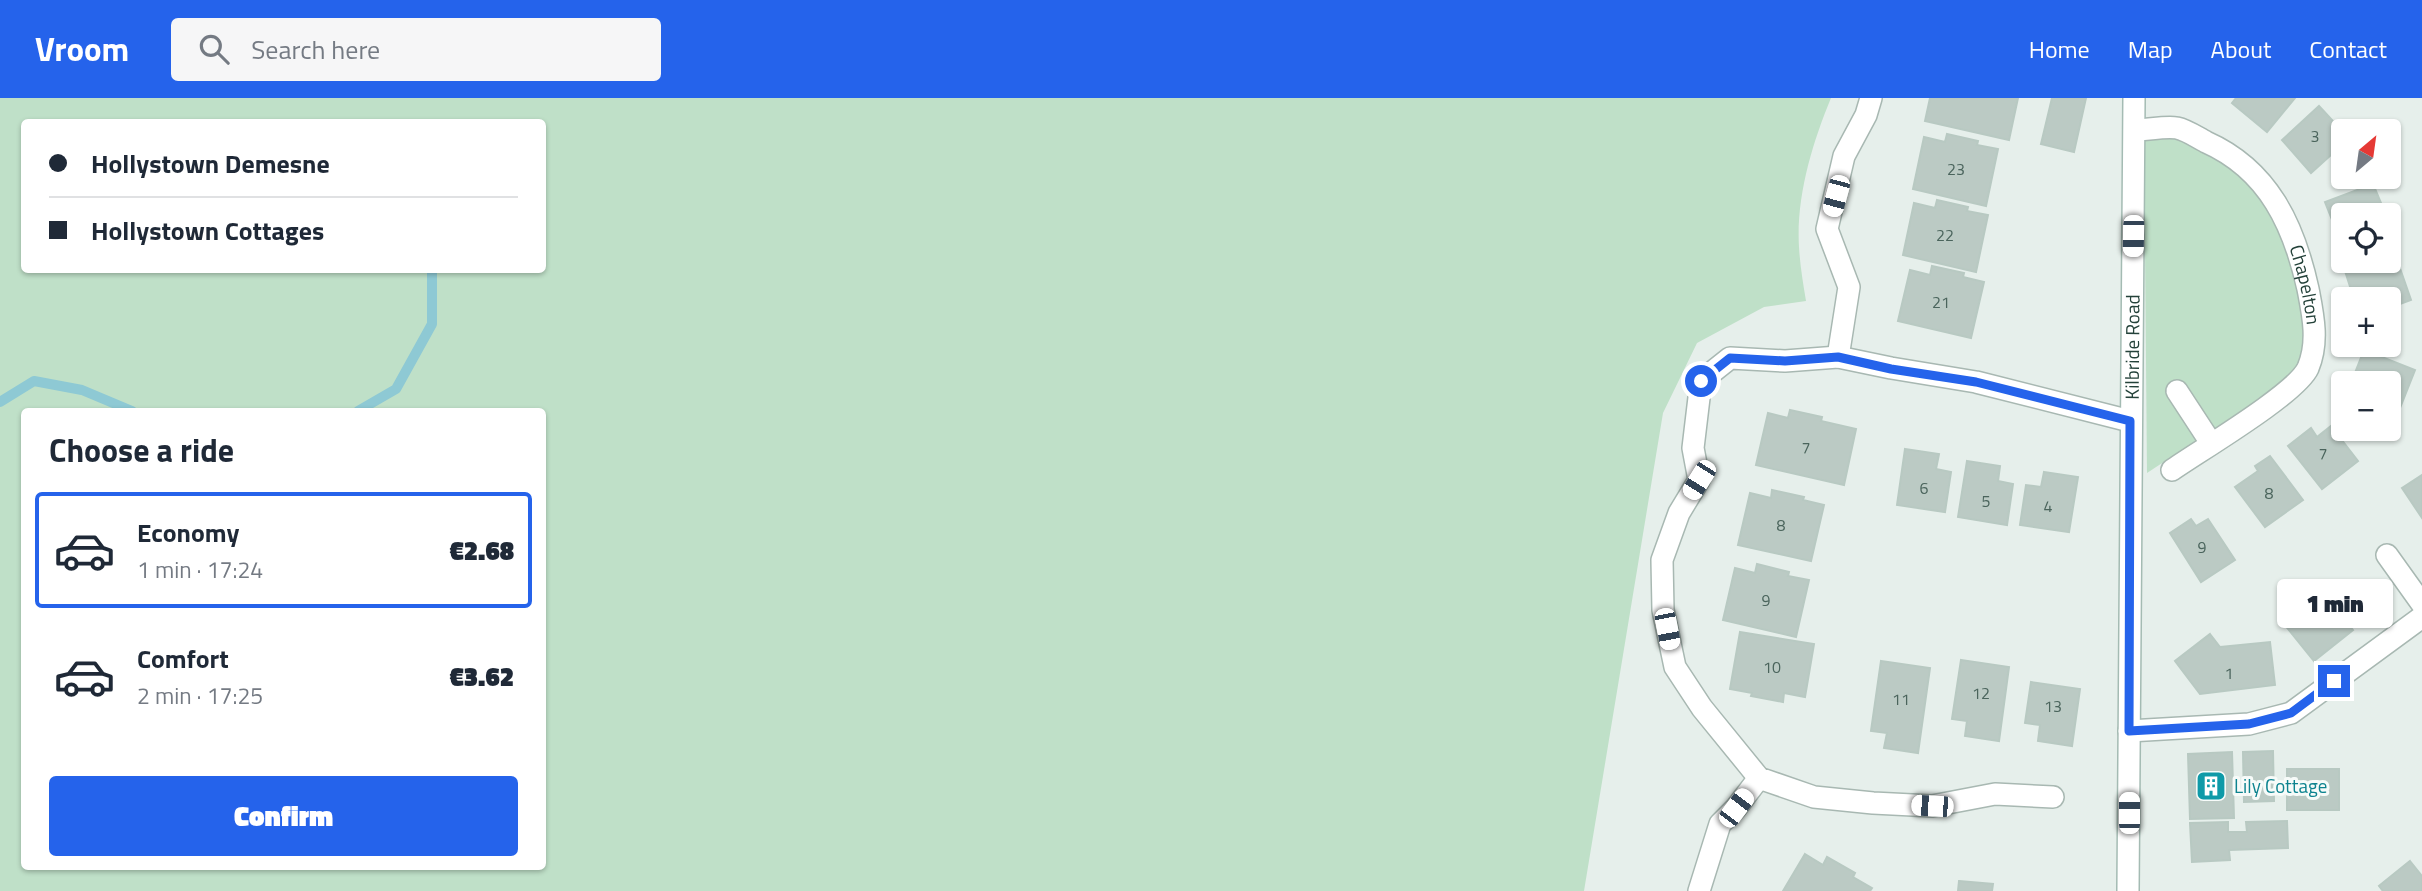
<!DOCTYPE html>
<meta charset="utf-8">
<style>
body{margin:0;font-family:"Titillium Web",sans-serif;background:#f6f6f7;color:#1f2937;height:100vh;display:flex;flex-direction:column;font-size:26px;white-space:nowrap}
*{box-sizing:border-box;margin:0}
p{font-size:23px;color:#747a83}
.icon{flex:none;width:38px;height:38px;fill:none;stroke:currentColor;stroke-width:2;stroke-linecap:round;stroke-linejoin:round}
.map{position:relative;flex:1;overflow:hidden}
.side{position:absolute;left:21px;top:310px;width:525px;height:462px;display:flex;flex-direction:column;background:#fff;border-radius:7px;box-shadow:0 2px 5px #0004}
.side>*{flex:none}
.top-card{position:absolute;left:21px;top:21px;width:525px;height:154px;border-radius:7px;box-shadow:0 2px 5px #0004;display:grid;align-content:center;height:154px;padding:0 28px;background:#fff}
.needle{width:46px;rotate:29deg}
.controls{position:absolute;left:2331px;top:21px;display:grid;gap:14px}
.controls a{display:grid;place-items:center;width:70px;height:70px;border-radius:7px;background:#fff;box-shadow:0 2px 5px #0004;font-size:35px}
.end{position:absolute;width:32px;height:32px;margin:-16px;border:9px solid #2563eb;background:#fff;box-shadow:0 0 0 4px #fff}
.from{border-radius:50%}
.bubble{position:absolute;height:49px;border-radius:7px;background:#fff;box-shadow:0 2px 5px #0004;font-size:23px;font-weight:800;line-height:49px;text-align:center}
.car{position:absolute;width:21px;height:42px;margin:-21px -10px;border-radius:9px;box-shadow:0 0 5px 2px #0007;background:linear-gradient(#fff 24%,#345 0 40%,#fff 0 76%,#345 0 86%,#fff 0)}
.top-card b{display:flex;align-items:center;gap:24px;height:66px;font-size:26px}
.top-card b+b{border-top:2px solid #e0e1e3}
.top-card i{width:18px;height:18px;background:#1f2937}
ul{padding:0;list-style:none}
li{display:flex;align-items:center;gap:21px;height:116px;margin:0 14px 10px;padding:0 14px;border:4px solid transparent;border-radius:7px}
li div{flex:1}
li b{display:block;font-size:26px}
li em{font-style:normal;font-weight:800}
li.current{border-color:#2563eb}
li>.icon{width:63px;height:63px;stroke-width:1.5}
h2{padding:0 28px;font-size:32px;line-height:84px}
.action{display:flex;gap:14px;margin-top:auto;padding:14px 28px}
.action a{flex:1;height:80px;border-radius:7px;background:#2563eb;color:#fff;font-size:28px;font-weight:800;line-height:80px;text-align:center}
header{display:flex;align-items:center;gap:42px;box-sizing:border-box;height:98px;padding:0 35px;background:#2563eb;color:#fff}
header strong{font-size:33px}
nav{display:flex;gap:38px;margin-inline-start:auto;font-size:24px}
.search{width:490px;height:63px;background:#f6f6f7;display:flex;align-items:center;gap:18px;box-sizing:border-box;padding:0 24px;border-radius:7px;color:#747a83;font-size:26px}
.map>svg:first-child{display:block}
.green{fill:#bfe0c8;fill-rule:evenodd}
.lines{fill:none;stroke-linecap:round;stroke-linejoin:round}
.stream{stroke:#8ec9d4;stroke-width:10}
.building{fill:#bbcac4;stroke:#b8c9c2;stroke-width:2}
.street-casing{stroke:#a8b8b2;stroke-width:24}
.secondary-casing{stroke:#a4bbb3;stroke-width:24}
.street{stroke:#fff;stroke-width:21}
.secondary{stroke:#fff;stroke-width:21}
.route{stroke:#2563eb;stroke-width:9}
.labels{text-anchor:middle;stroke-width:6;stroke-linejoin:round;paint-order:stroke}
.number-label{font-size:16px;fill:#4a645c}
.street-label{font-size:19px;fill:#24423a;stroke:#f7fbf9}
.culture-label{font-size:19px;fill:#0d838f;stroke:#f7fbf9;text-anchor:start}
</style>
<header>
<strong>Vroom</strong>
<div class="search"><svg class="icon" aria-label="search" viewBox="0 0 24 24"><circle cx="10" cy="10" r="6"/><path d="M15 15l6 6"/></svg>Search here</div>
<nav><a>Home</a><a>Map</a><a>About</a><a>Contact</a></nav>
</header>
<div class="map">
<svg width="2422" height="793" viewBox="0 0 2422 793">
<rect width="100%" height="100%" fill="#e6efeb"/>
<g class="green">
<path d="M0,0h1831c-19,46 -35,99 -32,149 1,18 4,36 7,54l-42,6 -67,36 -34,70 -79,478h-1584zM24,24h518v148h-518zM24,313h518v455h-518z"/>
<polygon points="2175,38 2244,74 2290,140 2310,248 2288,282 2147,375 2144,39"/>
</g>
<g class="lines">
<g class="stream">
<polyline points="0,304 34,283 82,292 132,313"/>
<polyline points="358,313 396,291 432,226 432,172"/>
</g>
</g>
<g class="building">
<polygon points="1930,0 2018,0 2009,42 1925,23"/>
<polygon points="2052,0 2086,0 2074,54 2041,46"/>
<polygon points="2236,0 2295,0 2267,34 2232,5"/>
<polygon points="2319,8 2343,34 2343,46 2311,75 2282,42"/>
<polygon points="1947,36 1978,43 1977,47 1998,51 1986,108 1913,91 1924,39 1945,44"/>
<polygon points="2373,86 2386,117 2343,117 2342,147 2325,104"/>
<polygon points="1937,102 1968,109 1967,113 1988,117 1976,174 1903,157 1914,105 1935,110"/>
<polygon points="2395,156 2411,202 2389,210 2389,201 2354,201 2345,173 2374,163 2389,163 2389,158"/>
<polygon points="1932,168 1964,175 1963,179 1984,184 1971,240 1898,223 1910,172 1930,177"/>
<polygon points="2364,252 2415,272 2400,310 2389,306 2389,285 2351,285"/>
<polygon points="1790,312 1822,319 1821,323 1856,331 1844,387 1756,367 1768,315 1788,320"/>
<polygon points="2331,328 2358,363 2322,391 2288,348 2311,330 2317,339"/>
<polygon points="1905,351 1939,356 1936,371 1951,374 1945,414 1897,407"/>
<polygon points="2270,358 2303,402 2265,429 2235,389 2258,373 2255,368"/>
<polygon points="1967,363 2000,368 1998,383 2013,386 2007,427 1958,419"/>
<polygon points="2044,374 2078,379 2069,434 2020,427 2026,387 2041,389"/>
<polygon points="2422,377 2422,420 2402,390"/>
<polygon points="1772,392 1804,399 1803,402 1824,407 1811,463 1738,447 1750,395 1771,400"/>
<polygon points="2191,421 2196,428 2208,421 2235,462 2201,484 2170,435"/>
<polygon points="1757,466 1789,474 1788,478 1809,482 1796,539 1723,522 1735,470 1755,475"/>
<polygon points="2323,495 2353,532 2314,563 2284,526"/>
<polygon points="1740,534 1814,546 1805,599 1784,595 1783,604 1751,598 1752,595 1730,591"/>
<polygon points="2210,536 2220,549 2270,544 2275,587 2200,596 2175,563"/>
<polygon points="1961,562 2009,569 1999,643 1965,638 1967,623 1952,621"/>
<polygon points="1881,563 1930,570 1918,655 1884,650 1887,635 1871,633"/>
<polygon points="2031,584 2080,591 2072,648 2038,643 2040,627 2025,625"/>
<polygon points="2273,653 2274,703 2244,704 2243,654"/>
<polygon points="2232,654 2234,720 2190,721 2188,656"/>
<rect x="2287" y="671" width="52" height="41"/>
<polygon points="2287,723 2288,750 2229,752 2230,762 2192,764 2190,725 2228,724 2228,734 2247,734 2246,724"/>
<polygon points="1805,756 1823,767 1827,759 1855,775 1853,779 1872,790 1870,793 1783,793"/>
<polygon points="2410,763 2422,778 2422,793 2383,793 2379,788"/>
<polygon points="1959,783 1993,786 1992,793 1958,793"/>
</g>
<g class="lines">
<g class="street-casing">
<g id="street">
<path id="s1" d="M2135,32c13,0 30,-4 42,-2 10,2 21,10 29,14 63,28 88,84 102,147 5,26 11,53 0,79 -12,26 -109,83 -136,102"/>
<polyline points="1838,259 1849,189 1827,131 1844,58 1866,17 1871,0"/>
<polyline points="2177,293 2211,345"/>
<polyline points="2387,457 2422,506"/>
<polyline points="2129,633 2249,626 2291,615 2422,519"/>
<polyline points="2053,699 1995,696 1932,708 1873,705 1814,699 1759,680 1702,610 1675,569 1663,512 1662,462 1679,415 1699,382 1693,350 1701,283 1730,260 1785,263 1838,259 1891,270 1976,284 2130,323"/>
<polyline points="1699,793 1720,726 1736,710 1759,680"/>
</g>
</g>
<g class="secondary-casing">
<g id="secondary">
<path id="s2" d="M2128,793l6,-793"/>
</g>
</g>
<use href="#street" class="street"/>
<use href="#secondary" class="secondary"/>
</g>
<g class="lines">
<polyline class="route" points="1701,283 1730,260 1785,263 1838,259 1891,271 1976,284 2130,323 2129,633 2249,626 2291,615 2334,583"/>
</g>
<defs>
<g id="building-square" transform="scale(1.575)"><rect x="-9" y="-9" width="18" height="18" rx="4" fill="#0f9aa8" stroke="#f7fbf9"/><path d="M-4-6H4V6H1V3H-1V6H-4ZM-2.5-4.3h1.7v1.8h-1.7ZM.8-4.3h1.7v1.8H.8ZM-2.5-1h1.7V.8h-1.7ZM.8-1h1.7V.8H.8Z" fill="#fff"/></g>
</defs>
<g fill-rule="evenodd">
<use href="#building-square" x="2211" y="688"/>
</g>
<g class="labels">
<g class="number-label">
<text x="2315" y="44">3</text>
<text x="1956" y="77">23</text>
<text x="1945" y="143">22</text>
<text x="1941" y="210">21</text>
<text x="1806" y="355">7</text>
<text x="2323" y="361">7</text>
<text x="1924" y="396">6</text>
<text x="2269" y="401">8</text>
<text x="1986" y="409">5</text>
<text x="2048" y="414">4</text>
<text x="1781" y="433">8</text>
<text x="2202" y="455">9</text>
<text x="1766" y="508">9</text>
<text x="1772" y="575">10</text>
<text x="2229" y="581">1</text>
<text x="1981" y="601">12</text>
<text x="1901" y="607">11</text>
<text x="2053" y="614">13</text>
</g>
<g class="street-label">
<text dy="7" stroke="none"><textPath href="#s1" startOffset="256">Chapelton</textPath></text>
<text dy="7" stroke="none"><textPath href="#s2" startOffset="544">Kilbride Road</textPath></text>
</g>
<g class="culture-label">
<text x="2234" y="695">Lily Cottage</text>
</g>
</g>
</svg>
<div class="controls">
<a><svg class="needle" viewBox="-14 -14 28 28"><path d="M0-13l5 13h-10z" fill="#e53935"/><path d="M0 13l5-13h-10z" fill="#747a83"/></svg></a>
<a><svg class="icon" aria-label="locate" viewBox="0 0 24 24"><circle cx="12" cy="12" r="6"/><path d="M12 2v4M12 18v4M2 12h4M18 12h4"/></svg></a>
<a>+</a>
<a>−</a>
</div>
<i class="end from" style="left:1701px;top:283px"></i>
<i class="end" style="left:2334px;top:583px"></i>
<div class="bubble" style="left:2277px;top:481px;width:116px">1 min</div>
<i class="car" style="left:1836px;top:98px;rotate:195deg"></i>
<i class="car" style="left:2133px;top:138px;rotate:181deg"></i>
<i class="car" style="left:1699px;top:382px;rotate:212deg"></i>
<i class="car" style="left:1667px;top:531px;rotate:169deg"></i>
<i class="car" style="left:1932px;top:708px;rotate:273deg"></i>
<i class="car" style="left:1736px;top:710px;rotate:37deg"></i>
<i class="car" style="left:2129px;top:715px;rotate:0deg"></i>
<div class="top-card">
<b><i class="from"></i>Hollystown Demesne</b>
<b><i></i>Hollystown Cottages</b>
</div>
<section class="side">
<h2>Choose a ride</h2>
<ul>
<li class="current"><svg class="icon" aria-label="car" viewBox="0 0 24 24"><path d="M5 17H2v-5l4-1 3-4h7l3 4 3 1v5h-3M9 17h6M6 11h13"/><circle cx="7" cy="17" r="2"/><circle cx="17" cy="17" r="2"/></svg><div><b>Economy</b><p>1 min · 17:24</p></div><em>€2.68</em></li>
<li><svg class="icon" aria-label="car" viewBox="0 0 24 24"><path d="M5 17H2v-5l4-1 3-4h7l3 4 3 1v5h-3M9 17h6M6 11h13"/><circle cx="7" cy="17" r="2"/><circle cx="17" cy="17" r="2"/></svg><div><b>Comfort</b><p>2 min · 17:25</p></div><em>€3.62</em></li>
</ul>
<div class="action"><a>Confirm</a></div>
</section>
</div>
